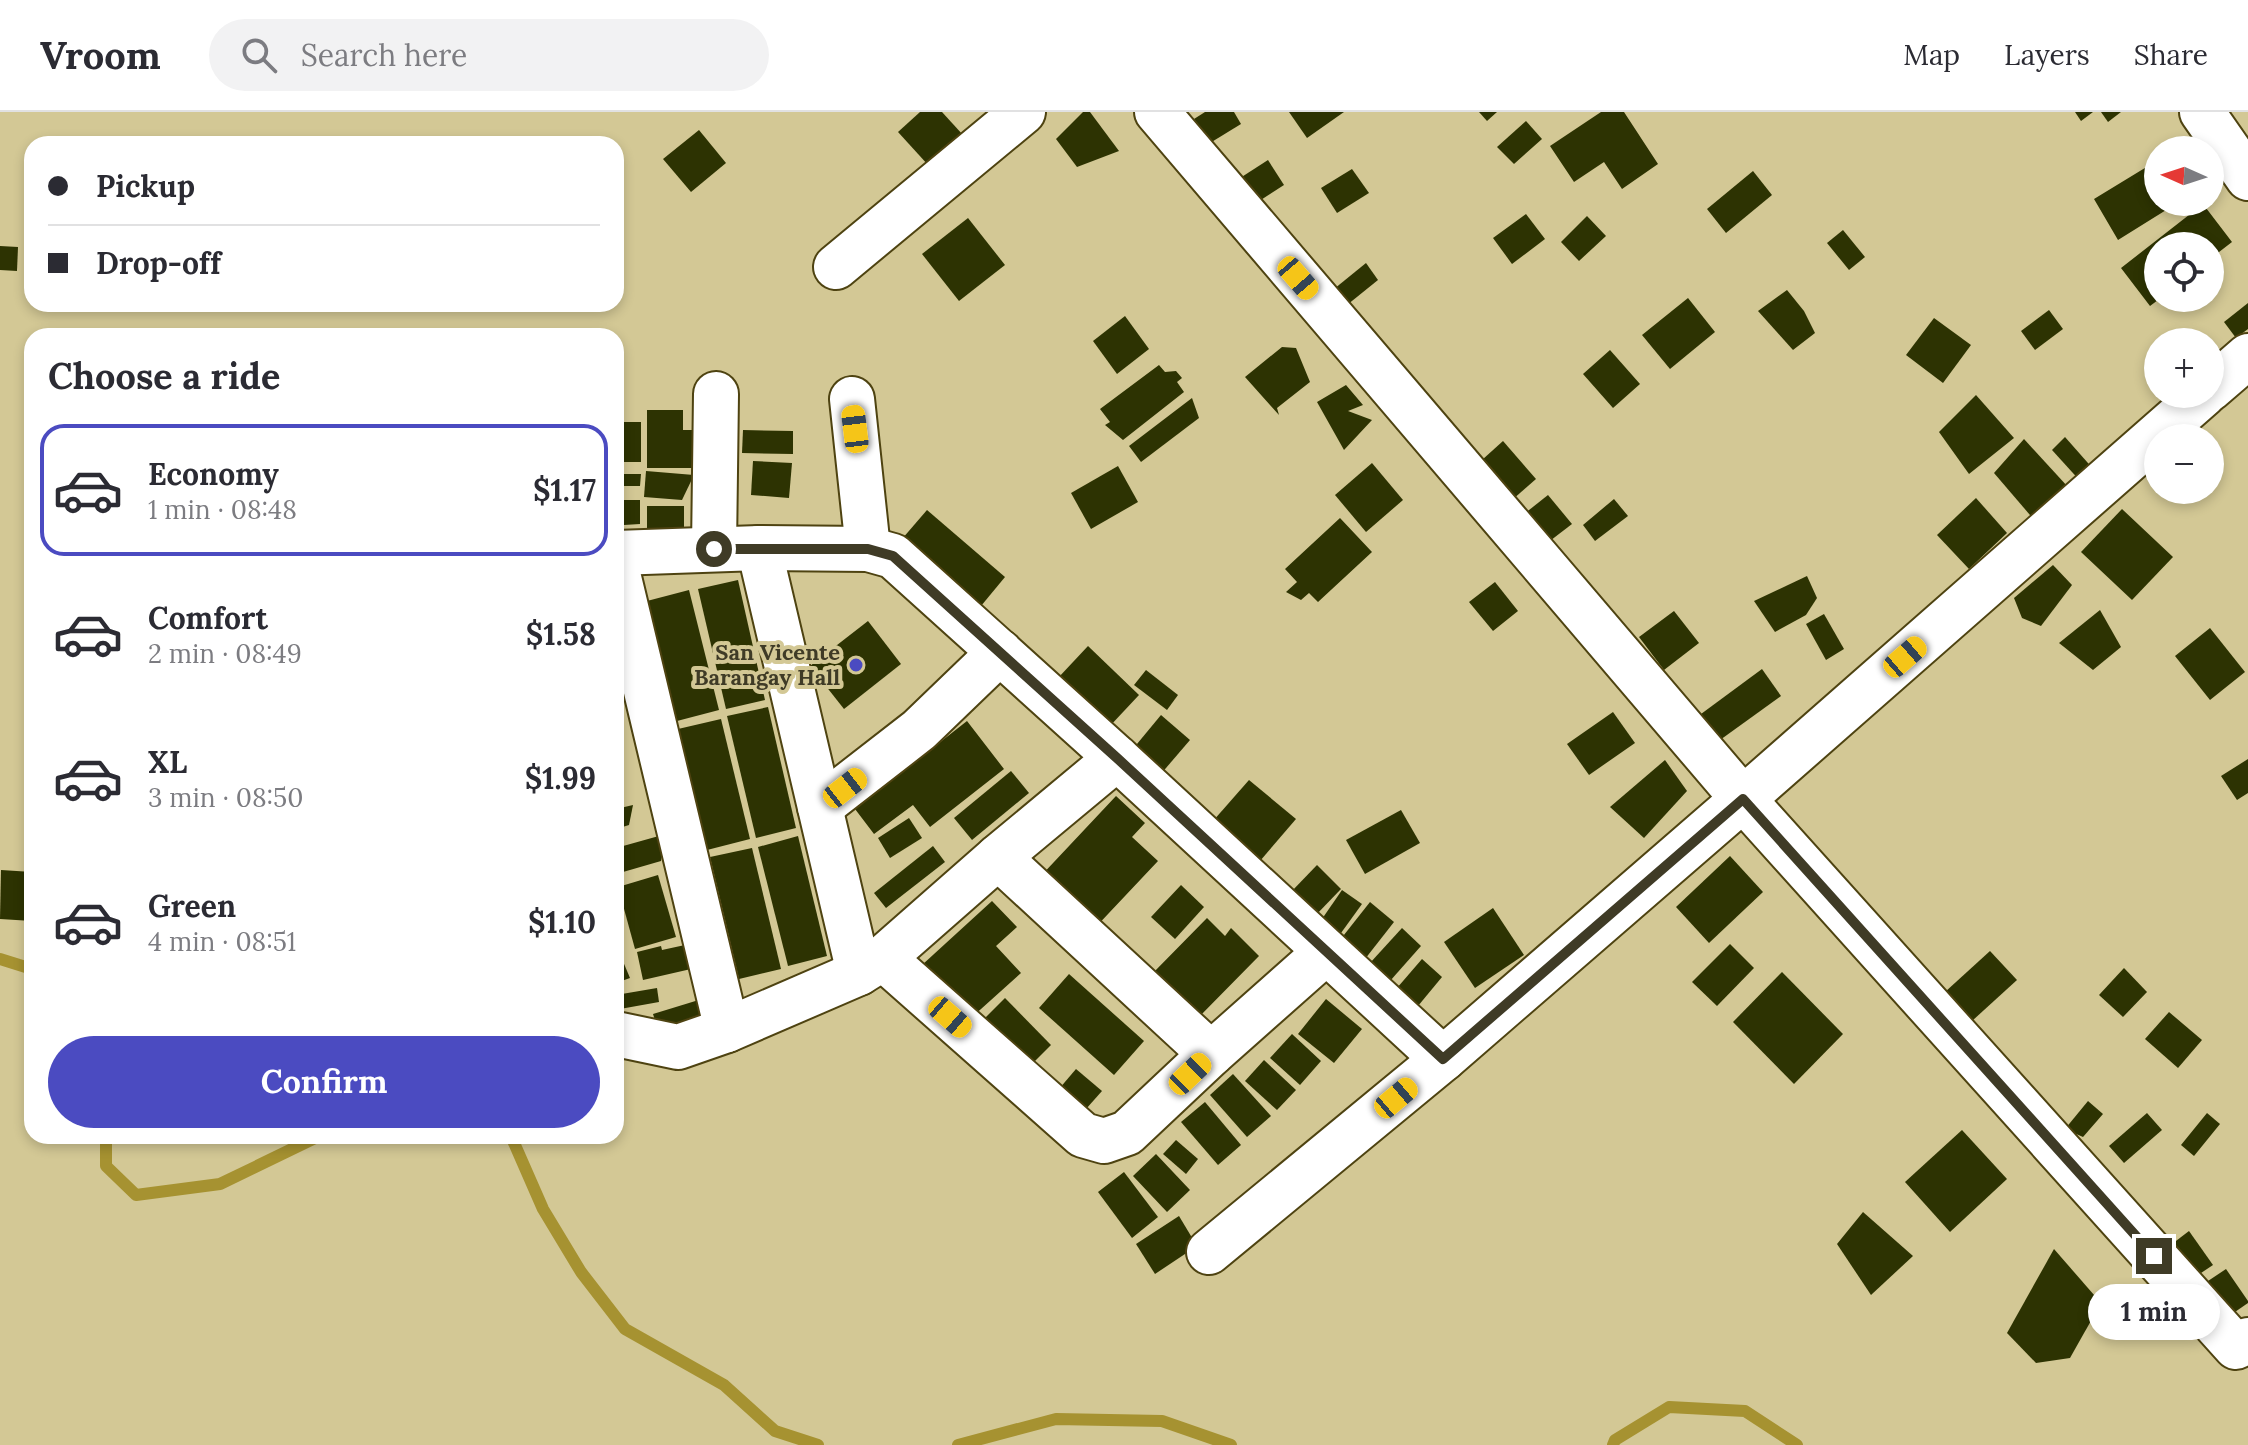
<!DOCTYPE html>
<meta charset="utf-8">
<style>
body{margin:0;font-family:Lora,serif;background:#f2f2f3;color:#2b2b33;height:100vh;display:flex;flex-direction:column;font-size:30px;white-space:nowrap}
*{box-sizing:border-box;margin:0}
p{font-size:26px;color:#7c7c81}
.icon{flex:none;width:44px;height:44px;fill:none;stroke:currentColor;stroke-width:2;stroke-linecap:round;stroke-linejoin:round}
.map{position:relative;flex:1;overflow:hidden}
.details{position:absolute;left:24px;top:216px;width:600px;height:816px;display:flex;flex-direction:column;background:#fff;border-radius:24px;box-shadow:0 4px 12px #0003}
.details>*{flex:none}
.top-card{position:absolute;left:24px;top:24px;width:600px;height:176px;border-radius:24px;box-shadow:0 4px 12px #0003;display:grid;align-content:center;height:176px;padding:0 24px;background:#fff}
.needle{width:52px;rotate:273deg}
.buttons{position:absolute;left:2144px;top:24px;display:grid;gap:16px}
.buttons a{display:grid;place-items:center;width:80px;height:80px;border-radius:50%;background:#fff;box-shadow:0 4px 12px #0003;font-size:40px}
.end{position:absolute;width:36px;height:36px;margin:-18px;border:10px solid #3f3b26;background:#fff;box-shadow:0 0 0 4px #fff}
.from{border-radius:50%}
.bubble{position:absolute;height:56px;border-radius:28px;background:#fff;box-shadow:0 4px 12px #0003;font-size:26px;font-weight:800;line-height:56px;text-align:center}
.car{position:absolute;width:24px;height:48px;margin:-24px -12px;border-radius:10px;box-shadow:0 0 6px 2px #0007;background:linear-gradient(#f5c518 24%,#345 0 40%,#f5c518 0 76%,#345 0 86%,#f5c518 0)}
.top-card b{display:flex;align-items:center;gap:28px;height:76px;font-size:30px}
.top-card b+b{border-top:2px solid #e1e1e2}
.top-card i{width:20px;height:20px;background:#2b2b33}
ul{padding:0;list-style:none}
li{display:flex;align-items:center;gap:24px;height:132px;margin:0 16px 12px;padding:0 8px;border:4px solid transparent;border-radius:24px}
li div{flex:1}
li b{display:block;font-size:30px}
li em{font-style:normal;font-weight:800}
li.current{border-color:#4b4bc1}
li>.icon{width:72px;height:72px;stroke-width:1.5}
h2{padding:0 24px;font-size:36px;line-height:96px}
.action{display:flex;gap:16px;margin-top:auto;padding:16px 24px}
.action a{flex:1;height:92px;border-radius:48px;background:#4b4bc1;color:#fff;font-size:32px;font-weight:800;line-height:92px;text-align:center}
header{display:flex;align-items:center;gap:48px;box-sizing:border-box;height:112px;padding:0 40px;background:#fff;border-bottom:2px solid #e1e1e2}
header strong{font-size:38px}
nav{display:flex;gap:44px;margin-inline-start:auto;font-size:28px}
.search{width:560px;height:72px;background:#f2f2f3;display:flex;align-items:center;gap:20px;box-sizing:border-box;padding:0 28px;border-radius:44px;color:#7c7c81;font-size:30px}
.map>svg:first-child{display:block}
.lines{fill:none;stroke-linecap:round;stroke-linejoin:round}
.stream{stroke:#a69231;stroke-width:12}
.building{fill:#2d3302}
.street-casing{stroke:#4e4311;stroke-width:48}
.street{stroke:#fff;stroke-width:44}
.route{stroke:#3f3b26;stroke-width:10}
.poi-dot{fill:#4b4bc1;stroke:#d3c895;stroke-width:3}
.labels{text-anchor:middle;stroke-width:8;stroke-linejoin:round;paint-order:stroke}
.poi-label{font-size:22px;font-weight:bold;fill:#3f3b26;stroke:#d3c895;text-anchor:end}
</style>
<header>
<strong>Vroom</strong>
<div class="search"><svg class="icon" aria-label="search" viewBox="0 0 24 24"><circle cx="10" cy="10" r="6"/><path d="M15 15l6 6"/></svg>Search here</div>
<nav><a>Map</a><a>Layers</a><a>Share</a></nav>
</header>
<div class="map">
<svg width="2248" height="1333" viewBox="0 0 2248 1333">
<rect width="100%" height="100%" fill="#d3c895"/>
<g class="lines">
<g class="stream">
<polyline points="0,847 32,857"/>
<polyline points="106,1024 106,1054 136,1083 220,1072 319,1024"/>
<polyline points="511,1024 543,1097 581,1160 625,1217 724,1273 775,1319 818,1333"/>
<polyline points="958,1333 1056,1307 1162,1309 1231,1333"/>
<polyline points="1613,1333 1615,1328 1669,1295 1745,1299 1797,1333"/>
</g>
</g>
<g class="building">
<polygon points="920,0 942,0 963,23 929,54 898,20"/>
<polygon points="1083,0 1090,0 1119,39 1077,55 1056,27"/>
<polygon points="1205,0 1234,0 1241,12 1210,31 1194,7"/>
<polygon points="1289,0 1344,0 1307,26"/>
<polygon points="1479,0 1497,0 1487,9"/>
<polygon points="1601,0 1624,0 1658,52 1622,77 1604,50 1574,70 1550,34"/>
<polygon points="2075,0 2093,0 2081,9"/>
<polygon points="2101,0 2121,0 2108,10"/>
<polygon points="1526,9 1542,27 1514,52 1497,35"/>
<polygon points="699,18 726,51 691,80 663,47"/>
<polygon points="1268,48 1284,73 1253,93 1237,68"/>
<polygon points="2158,48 2158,90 2179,90 2118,128 2094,87"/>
<polygon points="1352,57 1369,81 1337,101 1321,76"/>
<polygon points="1753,59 1772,83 1726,121 1707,97"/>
<polygon points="2203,92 2232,130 2210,147 2210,134 2158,134 2158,188 2150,194 2121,156"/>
<polygon points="1526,102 1545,127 1512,152 1493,126"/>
<polygon points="1587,104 1606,124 1579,149 1561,130"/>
<polygon points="968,106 1005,153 959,189 922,142"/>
<polygon points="1843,118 1865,145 1849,158 1827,131"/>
<polygon points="0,134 18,135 17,159 0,158"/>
<polygon points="1366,151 1378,168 1347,193 1334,177"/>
<polygon points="1787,178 1804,199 1815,221 1793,238 1758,199"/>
<polygon points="1688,186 1715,220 1670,257 1642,223"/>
<polygon points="2248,191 2248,217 2236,226 2224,210"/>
<polygon points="2049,198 2063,217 2035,238 2021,219"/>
<polygon points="1125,204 1149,237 1117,262 1093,229"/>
<polygon points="1934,206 1971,233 1943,271 1906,243"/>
<polygon points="1282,235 1296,236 1310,270 1277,296 1279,303 1245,265"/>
<polygon points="1610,238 1640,272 1613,296 1583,262"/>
<polygon points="1159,253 1165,260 1176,259 1182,266 1177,270 1184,280 1123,328 1105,313 1110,310 1100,297"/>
<polygon points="1346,273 1363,293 1348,299 1372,308 1344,338 1317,290"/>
<polygon points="1976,283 2014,326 1969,362 1939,320"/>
<polygon points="1192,286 1199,306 1141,350 1129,334"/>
<polygon points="647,298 683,298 683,318 694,318 695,356 647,356"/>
<rect x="616" y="310" width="25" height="40"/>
<polygon points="743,318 793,319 793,342 742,341"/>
<polygon points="2065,325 2095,359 2082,371 2052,338"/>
<polygon points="2024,327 2068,375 2042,417 1994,361"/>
<polygon points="1503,329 1536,367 1504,395 1472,357"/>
<polygon points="753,349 792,351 789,386 751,383"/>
<polygon points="1372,351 1403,388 1366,420 1335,383"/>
<polygon points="1118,354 1138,390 1091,417 1071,381"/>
<polygon points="646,359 694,363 682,388 644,385"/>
<polygon points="616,362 641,362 640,374 616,374"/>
<polygon points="1548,383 1572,412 1542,435 1519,406"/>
<polygon points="621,386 618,410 616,409 616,387"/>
<polygon points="1976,386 2007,421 1969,457 1937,423"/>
<polygon points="1614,387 1628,404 1595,429 1583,413"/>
<polygon points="624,388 640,388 640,412 624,413"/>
<rect x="647" y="394" width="37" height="22"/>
<polygon points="2122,397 2173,445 2132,488 2081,440"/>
<polygon points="927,398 1005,465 981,494 902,427"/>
<polygon points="1340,406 1372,440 1318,490 1309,481 1301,488 1286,480 1297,470 1285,457"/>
<polygon points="2053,453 2072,473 2041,514 2022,506 2014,486"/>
<polygon points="1807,464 1817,486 1806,503 1775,520 1754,489"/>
<polygon points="738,468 765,588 726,597 698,477"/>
<polygon points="1495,470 1518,499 1493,519 1469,490"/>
<polygon points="689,478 719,598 677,609 647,489"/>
<polygon points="2100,498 2121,535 2093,558 2059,531"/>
<polygon points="1674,499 1699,531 1664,558 1639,525"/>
<polygon points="1824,502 1844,537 1826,548 1806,512"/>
<polygon points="868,509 901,552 844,597 810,554"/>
<polygon points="2210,516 2245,560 2210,588 2175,544"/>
<polygon points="1088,534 1139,583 1109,615 1058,566"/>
<polygon points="1762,557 1781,584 1720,628 1701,602"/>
<polygon points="1146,558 1178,583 1167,598 1134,573"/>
<polygon points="768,595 796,716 756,726 727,604"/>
<polygon points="1613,600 1635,631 1589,663 1567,632"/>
<polygon points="1161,603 1190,628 1160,663 1132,638"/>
<polygon points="721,607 750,727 707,738 678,617"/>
<polygon points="967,609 1004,657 930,715 913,693 874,722 855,697"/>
<polygon points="2248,647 2248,681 2237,688 2221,664"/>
<polygon points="1665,648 1687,679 1644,726 1610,695"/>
<polygon points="622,658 621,678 616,679 616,659"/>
<polygon points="1011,659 1029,681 972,728 954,706"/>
<polygon points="1249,668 1296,707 1260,749 1213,709"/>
<polygon points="1116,684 1145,711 1132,725 1158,749 1092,819 1038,767"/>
<polygon points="633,693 629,713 616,717 616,697"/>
<polygon points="1401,698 1420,731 1365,762 1346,728"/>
<polygon points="909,706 922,726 890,746 878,726"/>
<polygon points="666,722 661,749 623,760 616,736"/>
<polygon points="798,724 827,844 788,854 758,735"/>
<polygon points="933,734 945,750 886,796 874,781"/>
<polygon points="752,736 781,857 739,867 710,745"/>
<polygon points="1730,744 1763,780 1709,831 1676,795"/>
<polygon points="1317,753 1341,777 1315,804 1291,780"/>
<polygon points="1,758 32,760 32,809 0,807"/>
<polygon points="658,763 676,825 635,837 618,775"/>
<polygon points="1181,773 1204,795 1175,827 1151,805"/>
<polygon points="1342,778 1362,792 1341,821 1322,807"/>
<polygon points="992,789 1017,815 996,834 1021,861 971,906 922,853"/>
<polygon points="1370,790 1394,810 1365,847 1340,828"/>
<polygon points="1493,796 1524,843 1475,876 1444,830"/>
<polygon points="1207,806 1225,824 1231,816 1259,844 1196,908 1151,863"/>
<polygon points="1402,816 1421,834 1390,869 1370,851"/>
<polygon points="1730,832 1754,856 1717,894 1692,870"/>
<polygon points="685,833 691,857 643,868 637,840 661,834 662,838"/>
<polygon points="1990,839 2017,868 1972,909 1945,880"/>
<polygon points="619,840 630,866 616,871 616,842"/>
<polygon points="1422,847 1442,865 1418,894 1397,876"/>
<polygon points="2124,856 2147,880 2123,905 2099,883"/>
<polygon points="1782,860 1843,922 1794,972 1733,910"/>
<polygon points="1069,862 1144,929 1114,963 1039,896"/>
<polygon points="657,876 659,890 620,897 616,890 616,883"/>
<polygon points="1005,886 1051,933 1027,957 980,911"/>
<polygon points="702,887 707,904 658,918 653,902"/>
<polygon points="1326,887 1362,917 1334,951 1298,922"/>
<polygon points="2169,900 2202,928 2178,956 2145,927"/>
<polygon points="1292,922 1321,949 1300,973 1270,946"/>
<polygon points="1264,948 1296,978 1277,998 1245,969"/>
<polygon points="1076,957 1102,979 1078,1006 1053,984"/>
<polygon points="1233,962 1271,1004 1247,1025 1210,983"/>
<polygon points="2088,989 2103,1002 2083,1025 2065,1017"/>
<polygon points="1205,990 1241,1033 1218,1053 1181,1010"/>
<polygon points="2147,1001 2162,1018 2124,1051 2109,1034"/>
<polygon points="2207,1001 2220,1012 2194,1044 2181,1033"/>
<polygon points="1962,1018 2007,1067 1950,1120 1905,1070"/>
<polygon points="1176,1028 1198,1047 1186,1062 1163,1042"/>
<polygon points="1156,1042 1190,1078 1167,1100 1133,1064"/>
<polygon points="1124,1060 1158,1105 1132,1126 1098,1080"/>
<polygon points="1863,1100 1913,1144 1871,1183 1837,1132"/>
<polygon points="1179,1104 1197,1134 1155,1162 1136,1132"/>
<polygon points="2189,1119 2213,1153 2195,1165 2172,1132"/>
<polygon points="2054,1137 2101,1191 2070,1246 2036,1251 2007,1221"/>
<polygon points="2226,1157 2248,1189 2248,1191 2232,1202 2208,1169"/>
</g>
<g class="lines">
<g class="street-casing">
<g id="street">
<polyline points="1157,0 1743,687 2236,1235 2248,1228"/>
<polyline points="2202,0 2248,66"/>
<polyline points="836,155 1023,0"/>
<polyline points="2210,277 2248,244"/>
<polyline points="852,287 868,437"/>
<polyline points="759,436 859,861"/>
<polyline points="714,437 716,282"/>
<polyline points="616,441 759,436 868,437 893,444 1117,646 1443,947"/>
<polyline points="616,453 727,918"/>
<polyline points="820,695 919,618 1000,540"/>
<polyline points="998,745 1211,942"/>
<polyline points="883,846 1083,1023 1104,1029 1127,1021 1211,942 1326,840"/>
<polyline points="616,922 678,935 727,918 859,861 883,846 998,745 1117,646"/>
<polyline points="1209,1140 1443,947 1743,687 2204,282"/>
</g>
</g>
<use href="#street" class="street"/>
</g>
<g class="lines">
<polyline class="route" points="714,437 868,437 893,444 1117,646 1443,947 1743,687 2154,1144"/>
</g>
<circle class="poi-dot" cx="856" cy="553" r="8"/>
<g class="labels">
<g class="poi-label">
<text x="840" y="548">San Vicente<tspan x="840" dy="25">Barangay Hall</tspan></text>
</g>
</g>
</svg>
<div class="buttons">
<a><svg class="needle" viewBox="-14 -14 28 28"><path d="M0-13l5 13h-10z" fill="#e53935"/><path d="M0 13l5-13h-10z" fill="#7c7c81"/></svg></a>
<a><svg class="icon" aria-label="locate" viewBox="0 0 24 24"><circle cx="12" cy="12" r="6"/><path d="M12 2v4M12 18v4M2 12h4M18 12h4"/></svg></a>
<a>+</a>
<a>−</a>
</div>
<i class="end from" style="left:714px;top:437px"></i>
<i class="end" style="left:2154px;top:1144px"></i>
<div class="bubble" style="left:2088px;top:1172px;width:132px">1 min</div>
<i class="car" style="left:1298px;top:166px;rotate:139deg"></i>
<i class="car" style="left:855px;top:317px;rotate:353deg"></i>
<i class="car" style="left:1905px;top:545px;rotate:49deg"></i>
<i class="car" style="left:845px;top:676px;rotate:52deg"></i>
<i class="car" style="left:950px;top:905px;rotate:131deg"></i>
<i class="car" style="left:1190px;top:962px;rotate:46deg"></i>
<i class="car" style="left:1396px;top:986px;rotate:50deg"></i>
<div class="top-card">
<b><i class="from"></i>Pickup</b>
<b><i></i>Drop-off</b>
</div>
<section class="details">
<h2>Choose a ride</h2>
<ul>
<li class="current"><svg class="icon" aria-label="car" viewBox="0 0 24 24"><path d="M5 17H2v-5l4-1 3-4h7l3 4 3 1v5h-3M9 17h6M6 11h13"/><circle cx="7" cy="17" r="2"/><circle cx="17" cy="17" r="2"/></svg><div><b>Economy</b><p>1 min · 08:48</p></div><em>$1.17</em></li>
<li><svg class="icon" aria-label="car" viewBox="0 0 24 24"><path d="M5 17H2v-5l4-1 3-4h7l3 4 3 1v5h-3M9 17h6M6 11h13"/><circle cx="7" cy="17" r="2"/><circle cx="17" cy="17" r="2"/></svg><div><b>Comfort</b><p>2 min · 08:49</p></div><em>$1.58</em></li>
<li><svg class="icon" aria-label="car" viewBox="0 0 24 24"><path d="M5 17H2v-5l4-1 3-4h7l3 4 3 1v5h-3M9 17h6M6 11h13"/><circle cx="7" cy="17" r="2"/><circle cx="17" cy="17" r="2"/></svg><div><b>XL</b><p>3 min · 08:50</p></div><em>$1.99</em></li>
<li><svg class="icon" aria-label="car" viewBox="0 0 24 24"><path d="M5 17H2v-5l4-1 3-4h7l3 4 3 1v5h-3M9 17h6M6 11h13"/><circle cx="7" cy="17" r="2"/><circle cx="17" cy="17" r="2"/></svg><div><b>Green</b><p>4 min · 08:51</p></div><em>$1.10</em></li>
</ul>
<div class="action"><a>Confirm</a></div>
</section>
</div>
